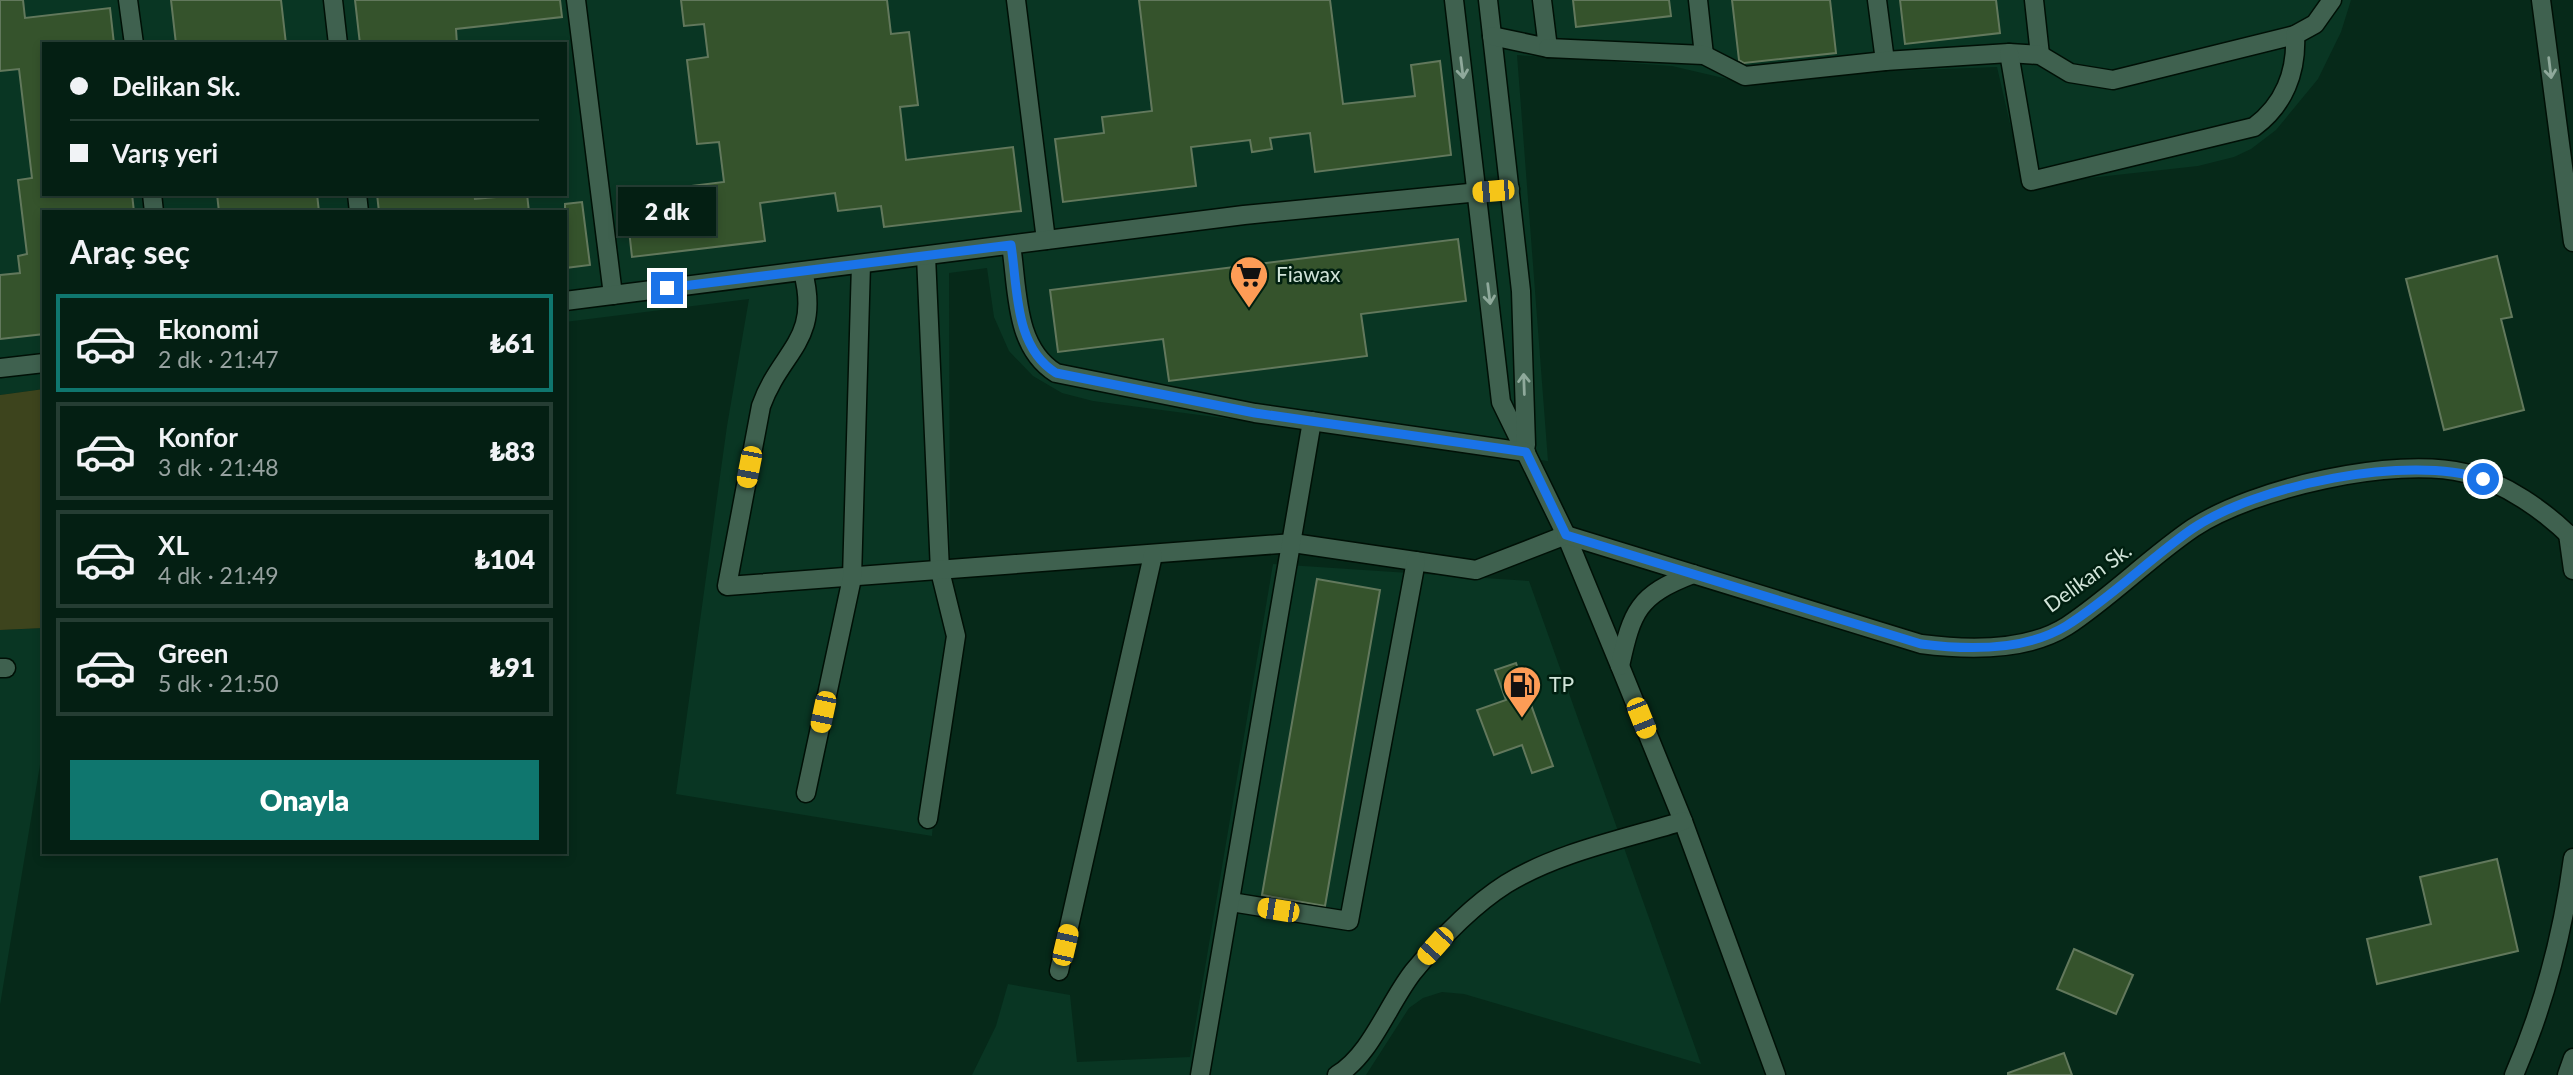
<!DOCTYPE html>
<html lang="tr">
<meta charset="utf-8">
<style>
body{margin:0;font-family:Lato,sans-serif;background:#122c21;color:#f1f3f6;height:100vh;display:flex;flex-direction:column;font-size:26px;white-space:nowrap}
*{box-sizing:border-box;margin:0}
p{font-size:23px;color:#97a2a0}
.icon{flex:none;width:38px;height:38px;fill:none;stroke:currentColor;stroke-width:2;stroke-linecap:round;stroke-linejoin:round}
.map{position:relative;flex:1;overflow:hidden}
.panel{position:absolute;left:42px;top:210px;width:525px;height:644px;display:flex;flex-direction:column;background:#041f13;border-radius:0px;box-shadow:0 4px 10px #0003,0 0 0 2px #253d33}
.panel>*{flex:none}
.top-card{position:absolute;left:42px;top:42px;width:525px;height:154px;border-radius:0px;box-shadow:0 4px 10px #0003,0 0 0 2px #253d33;display:grid;align-content:center;height:154px;padding:0 28px;background:#041f13}
.end{position:absolute;width:32px;height:32px;margin:-16px;border:9px solid #1a73e8;background:#fff;box-shadow:0 0 0 4px #fff}
.from{border-radius:50%}
.bubble{position:absolute;height:49px;border-radius:0px;background:#041f13;box-shadow:0 4px 10px #0003,0 0 0 2px #253d33;font-size:23px;font-weight:800;line-height:49px;text-align:center}
.car{position:absolute;width:21px;height:42px;margin:-21px -10px;border-radius:9px;box-shadow:0 0 5px 2px #0007;background:linear-gradient(#f5c518 24%,#345 0 40%,#f5c518 0 76%,#345 0 86%,#f5c518 0)}
.top-card b{display:flex;align-items:center;gap:24px;height:66px;font-size:26px}
.top-card b+b{border-top:2px solid #253d33}
.top-card i{width:18px;height:18px;background:#f1f3f6}
ul{padding:0;list-style:none}
li{display:flex;align-items:center;gap:21px;height:98px;margin:0 14px 10px;padding:0 14px;border:4px solid #253d33;border-radius:0px}
li div{flex:1}
li b{display:block;font-size:26px}
li em{font-style:normal;font-weight:800}
li.active{border-color:#0f766e}
li>.icon{width:63px;height:63px;stroke-width:1.5}
h2{padding:0 28px;font-size:32px;line-height:84px}
.cta{display:flex;gap:14px;margin-top:auto;padding:14px 28px}
.cta a{flex:1;height:80px;border-radius:0px;background:#0f766e;color:#fff;font-size:28px;font-weight:800;line-height:80px;text-align:center}
.map>svg:first-child{display:block}
.built{fill:#093623;fill-rule:evenodd}
.green{fill:#3d441d}
.building{fill:#35532c;stroke:#62785c;stroke-width:2}
.lines{fill:none;stroke-linecap:round;stroke-linejoin:round}
.minor-casing{stroke:#001006;stroke-width:21}
.minor{stroke:#3f614f;stroke-width:18}
.oneway{stroke:#8fa99b}
.route{stroke:#1a73e8;stroke-width:9}
.labels{text-anchor:middle;stroke-width:5;stroke-linejoin:round;paint-order:stroke}
.poi-label{font-size:21px;fill:#d1e4d9;stroke:#001f10;text-anchor:start}
.street-label{font-size:21px;fill:#d1e4d9;stroke:#001f10}
</style>
<div class="map">
<svg width="2573" height="1075" viewBox="0 0 2573 1075">
<rect width="100%" height="100%" fill="#062919"/>
<g class="built">
<path d="M0,0h2351l-10,32 -23,47 -42,51 -25,19 -17,8 -36,9 -174,19 -27,-118 -130,5 -118,12 -77,-18 -155,-11 31,406 -455,-60 -31,-8 -29,-17 -24,-25 -15,-34 -7,-49 -38,5 1,315 -18,248 -256,-42 51,-368 22,-127 -184,23v-110h-521v177l-44,6zM44,44h521v150h-521z"/>
<polygon points="1273,564 1529,581 1701,1064 1464,994 1442,992 1423,998 1409,1008 1366,1075 972,1075 996,1026 1008,984 1070,995 1077,1062 1190,1057"/>
<polygon points="44,628 44,741 0,1005 0,630"/>
</g>
<polygon class="green" points="44,389 44,628 0,630 0,395"/>
<g class="building">
<polygon points="0,0 23,0 25,18 110,8 114,44 44,44 44,194 132,194 134,212 44,212 44,334 0,339 0,275 20,273 18,256 27,254 18,180 32,178 19,69 0,71"/>
<polygon points="171,0 281,0 286,44 176,44"/>
<polygon points="355,0 560,0 562,17 456,29 457,44 360,44"/>
<polygon points="681,0 887,0 891,34 909,32 918,105 900,107 906,160 1013,147 1021,211 884,227 881,206 838,211 835,193 760,203 765,241 632,257 625,194 724,182 719,142 697,144 687,60 708,57 704,24 684,26"/>
<polygon points="1139,0 1330,0 1343,104 1415,96 1411,65 1440,61 1451,155 1315,172 1310,133 1270,138 1272,149 1252,152 1250,140 1191,147 1196,186 1063,202 1055,139 1104,133 1102,117 1152,111"/>
<polygon points="1573,0 1669,0 1671,16 1576,27"/>
<polygon points="1732,0 1830,0 1836,53 1744,63 1739,60"/>
<polygon points="1900,0 1996,0 2000,33 1905,44"/>
<polygon points="217,194 317,194 319,212 219,212"/>
<polygon points="377,194 474,194 475,199 527,194 529,212 379,212"/>
<polygon points="582,202 590,265 565,268 565,204"/>
<polygon points="1458,239 1466,301 1361,314 1367,356 1169,381 1163,339 1058,352 1050,290"/>
<polygon points="2497,256 2512,317 2501,319 2524,410 2444,430 2406,279"/>
<polygon points="1317,579 1380,590 1325,906 1262,895"/>
<polygon points="1516,663 1553,766 1532,773 1522,745 1494,755 1477,710 1506,700 1495,670"/>
<polygon points="2497,859 2518,951 2377,984 2367,939 2431,924 2420,877"/>
<polygon points="2074,949 2133,975 2116,1014 2057,989"/>
<polygon points="2064,1053 2072,1075 2008,1075 2008,1073"/>
</g>
<g class="lines">
<g class="minor-casing">
<g id="minor">
<polyline points="128,0 134,44"/>
<polyline points="333,0 338,44"/>
<polyline points="576,0 613,295"/>
<polyline points="1016,0 1046,240"/>
<polyline points="1454,0 1501,402 1566,535 1620,666 1683,821 1776,1075"/>
<polyline points="1488,0 1521,291 1526,445"/>
<polyline points="1698,0 1704,55"/>
<polyline points="1877,0 1885,61"/>
<polyline points="2034,0 2040,55"/>
<polyline points="2541,0 2573,242"/>
<polyline points="1492,36 1548,48 1542,0"/>
<polyline points="1548,48 1704,55 1745,76 1885,61 2009,53 2040,55 2070,73 2113,80 2295,35 2315,24 2332,0"/>
<path d="M2009,53l22,128 223,-54c30,-22 43,-55 41,-92"/>
<polyline points="152,194 154,212"/>
<polyline points="357,194 359,212"/>
<path d="M1011,245c7,44 3,102 45,128l199,40 271,39"/>
<polyline points="926,256 940,571 956,636 928,819"/>
<path d="M803,272c18,69 -22,78 -42,134l-34,180 566,-43 183,27 90,-35"/>
<polyline points="565,301 1244,215 1510,189"/>
<polyline points="0,368 44,363"/>
<polyline points="2568,534 2573,570"/>
<path d="M1566,535l355,109c46,6 105,8 146,-18 44,-29 82,-68 126,-98 61,-40 201,-72 272,-55 39,9 80,38 108,66"/>
<path d="M1620,666c12,-55 18,-71 73,-92"/>
<polyline points="0,668 6,668"/>
<polyline points="806,793 852,578 861,264"/>
<polyline points="1231,902 1349,921 1416,561"/>
<polyline points="1059,971 1153,555"/>
<polyline points="1200,1075 1312,421"/>
<path d="M1337,1075c34,-20 51,-71 76,-103 27,-33 57,-65 93,-88 52,-32 119,-45 177,-63"/>
<path d="M2514,1075c30,-69 49,-142 59,-217"/>
<polyline points="2567,1075 2573,1058"/>
</g>
</g>
<use href="#minor" class="minor"/>
</g>
<defs><path id="oneway-shaft" d="M-6 0H5M1.5-3L5.5 0L1.5 3" fill="none" stroke-width="1.6" stroke-linecap="round" stroke-linejoin="round" transform="scale(1.75)"/></defs>
<g class="oneway">
<use href="#oneway-shaft" transform="translate(1462 68) rotate(83)"/>
<use href="#oneway-shaft" transform="translate(2550 68) rotate(83)"/>
<use href="#oneway-shaft" transform="translate(1489 294) rotate(83)"/>
<use href="#oneway-shaft" transform="translate(1524 384) rotate(-92)"/>
</g>
<g class="lines">
<path class="route" d="M667,288l344,-43c7,44 3,102 45,128l199,40 271,39 40,83 355,109c46,6 104,7 145,-18 45,-28 83,-67 126,-97 65,-44 216,-75 291,-50"/>
</g>
<defs>
<g id="supermarket-pin" transform="scale(2.0125)"><path d="M0 17L-7.5 6A9.5 9.5 0 1 1 7.5 6Z" fill="#fd9c56" stroke="#001f10"/><path d="M-6-5.5h2.5l.6 2H6L4.5 2H-2.5L-4.4-4H-6ZM-1.5 3.2a1.3 1.3 0 1 0 .1 0ZM3 3.2a1.3 1.3 0 1 0 .1 0Z" fill="#111"/></g>
<g id="fuel-pin" transform="scale(2.0125)"><path d="M0 17L-7.5 6A9.5 9.5 0 1 1 7.5 6Z" fill="#fd9c56" stroke="#001f10"/><path d="M-5.5-6h7V0h2V4h1.3V-2.5L3-4.5l.8-.8L6-3V5H2.5V1h-1V6h-7ZM-4.2-4.7v3.2H.2V-4.7Z" fill="#111"/></g>
</defs>
<g fill-rule="evenodd">
<use href="#supermarket-pin" x="1249" y="275"/>
<use href="#fuel-pin" x="1522" y="685"/>
</g>
<g class="labels">
<g class="poi-label">
<text x="1276" y="282">Fiawax</text>
<text x="1549" y="692">TP</text>
</g>
<g class="street-label">
<text transform="translate(2088 578) rotate(-36)" y="7">Delikan Sk.</text>
</g>
</g>
</svg>
<i class="end from" style="left:2483px;top:479px"></i>
<i class="end" style="left:667px;top:288px"></i>
<div class="bubble" style="left:618px;top:187px;width:98px">2 dk</div>
<i class="car" style="left:1493px;top:191px;rotate:265deg"></i>
<i class="car" style="left:749px;top:467px;rotate:191deg"></i>
<i class="car" style="left:823px;top:712px;rotate:192deg"></i>
<i class="car" style="left:1641px;top:718px;rotate:158deg"></i>
<i class="car" style="left:1278px;top:910px;rotate:279deg"></i>
<i class="car" style="left:1065px;top:945px;rotate:13deg"></i>
<i class="car" style="left:1435px;top:946px;rotate:222deg"></i>
<div class="top-card">
<b><i class="from"></i>Delikan Sk.</b>
<b><i></i>Varış yeri</b>
</div>
<section class="panel">
<h2>Araç seç</h2>
<ul>
<li class="active"><svg class="icon" aria-label="car" viewBox="0 0 24 24"><path d="M5 17H2v-5l4-1 3-4h7l3 4 3 1v5h-3M9 17h6M6 11h13"/><circle cx="7" cy="17" r="2"/><circle cx="17" cy="17" r="2"/></svg><div><b>Ekonomi</b><p>2 dk · 21:47</p></div><em>₺61</em></li>
<li><svg class="icon" aria-label="car" viewBox="0 0 24 24"><path d="M5 17H2v-5l4-1 3-4h7l3 4 3 1v5h-3M9 17h6M6 11h13"/><circle cx="7" cy="17" r="2"/><circle cx="17" cy="17" r="2"/></svg><div><b>Konfor</b><p>3 dk · 21:48</p></div><em>₺83</em></li>
<li><svg class="icon" aria-label="car" viewBox="0 0 24 24"><path d="M5 17H2v-5l4-1 3-4h7l3 4 3 1v5h-3M9 17h6M6 11h13"/><circle cx="7" cy="17" r="2"/><circle cx="17" cy="17" r="2"/></svg><div><b>XL</b><p>4 dk · 21:49</p></div><em>₺104</em></li>
<li><svg class="icon" aria-label="car" viewBox="0 0 24 24"><path d="M5 17H2v-5l4-1 3-4h7l3 4 3 1v5h-3M9 17h6M6 11h13"/><circle cx="7" cy="17" r="2"/><circle cx="17" cy="17" r="2"/></svg><div><b>Green</b><p>5 dk · 21:50</p></div><em>₺91</em></li>
</ul>
<div class="cta"><a>Onayla</a></div>
</section>
</div>
